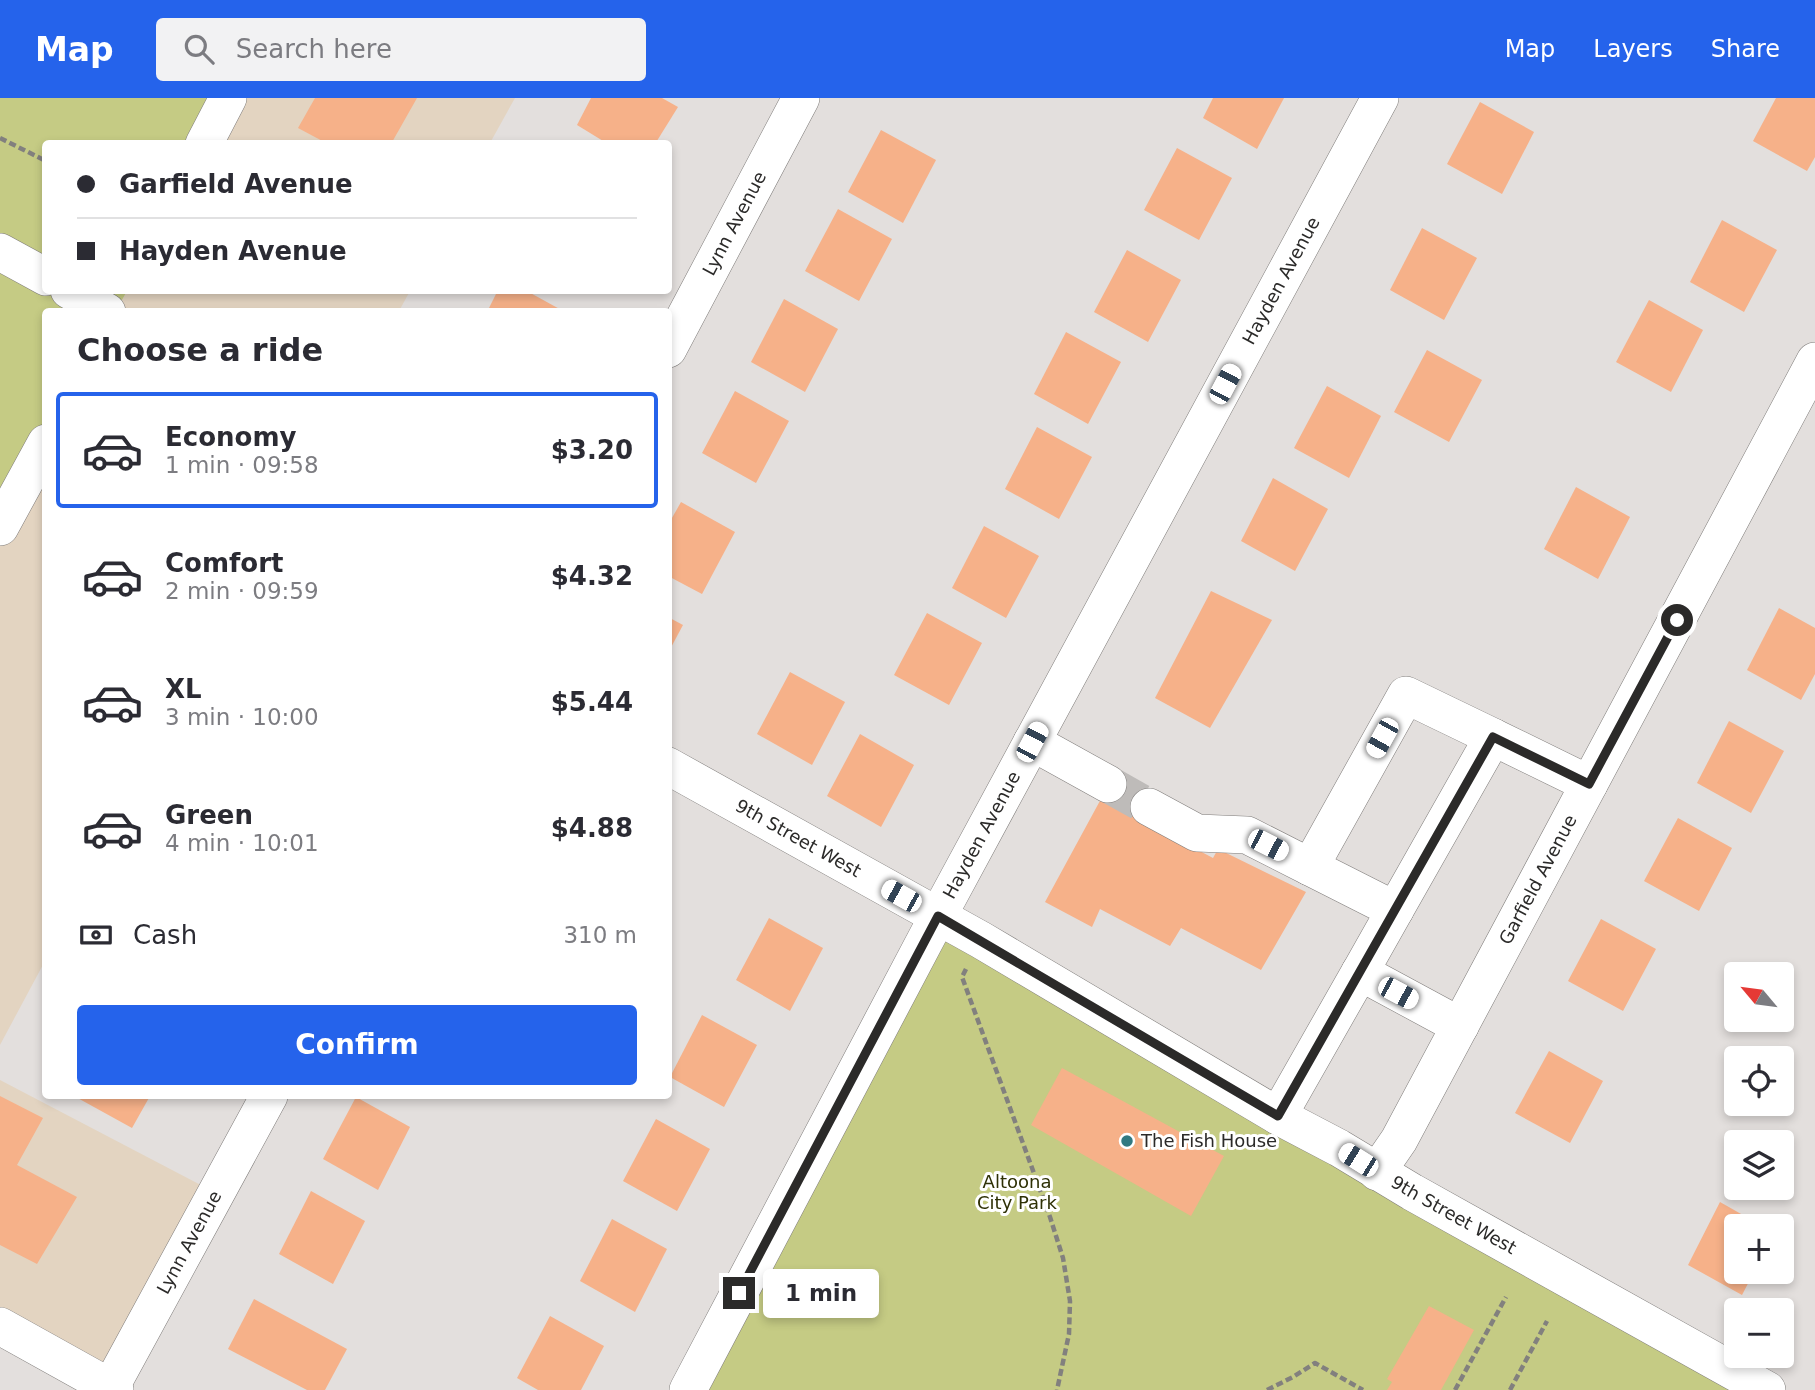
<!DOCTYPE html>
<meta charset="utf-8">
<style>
body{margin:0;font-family:"DejaVu Sans",sans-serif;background:#f2f2f3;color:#2b2b33;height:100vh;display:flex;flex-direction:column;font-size:26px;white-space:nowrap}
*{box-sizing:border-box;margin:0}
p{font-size:23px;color:#7c7c81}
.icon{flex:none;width:38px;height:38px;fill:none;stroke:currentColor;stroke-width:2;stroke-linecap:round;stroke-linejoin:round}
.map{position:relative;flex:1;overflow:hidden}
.sheet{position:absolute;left:42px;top:210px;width:630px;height:791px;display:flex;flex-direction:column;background:#fff;border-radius:7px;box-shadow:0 4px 10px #0003}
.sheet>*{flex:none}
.guide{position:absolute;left:42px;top:42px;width:630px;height:154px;border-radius:7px;box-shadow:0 4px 10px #0003;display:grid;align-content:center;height:154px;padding:0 35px;background:#fff}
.needle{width:46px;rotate:299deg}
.tools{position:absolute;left:1724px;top:864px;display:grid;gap:14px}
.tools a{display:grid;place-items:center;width:70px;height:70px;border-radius:7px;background:#fff;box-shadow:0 4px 10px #0003;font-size:35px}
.end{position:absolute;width:32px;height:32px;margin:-16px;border:9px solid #2b2a29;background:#fff;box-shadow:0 0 0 4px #fff}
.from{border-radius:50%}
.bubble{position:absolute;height:49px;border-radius:7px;background:#fff;box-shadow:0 4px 10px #0003;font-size:23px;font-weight:800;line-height:49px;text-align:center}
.car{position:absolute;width:21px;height:42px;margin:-21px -10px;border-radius:9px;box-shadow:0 0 5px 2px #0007;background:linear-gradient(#fff 24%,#345 0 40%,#fff 0 76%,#345 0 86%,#fff 0)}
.guide b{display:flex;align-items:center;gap:24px;height:66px;font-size:26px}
.guide b+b{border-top:2px solid #e1e1e2}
.guide i{width:18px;height:18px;background:#2b2b33}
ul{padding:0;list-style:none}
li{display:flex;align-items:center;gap:21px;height:116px;margin:0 14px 10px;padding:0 21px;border:4px solid transparent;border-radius:7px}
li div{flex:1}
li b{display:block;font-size:26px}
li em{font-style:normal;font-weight:800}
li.on{border-color:#2563eb}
li>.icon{width:63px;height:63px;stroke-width:1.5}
h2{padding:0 35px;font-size:32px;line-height:84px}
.pay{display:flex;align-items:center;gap:18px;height:77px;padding:0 35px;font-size:26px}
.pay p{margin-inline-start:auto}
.primary-button{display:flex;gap:14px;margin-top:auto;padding:14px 35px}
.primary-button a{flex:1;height:80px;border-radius:7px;background:#2563eb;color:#fff;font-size:28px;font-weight:800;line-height:80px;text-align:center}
header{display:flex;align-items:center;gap:42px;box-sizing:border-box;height:98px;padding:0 35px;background:#2563eb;color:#fff}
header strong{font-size:33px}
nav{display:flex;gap:38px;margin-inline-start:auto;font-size:24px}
.search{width:490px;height:63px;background:#f2f2f3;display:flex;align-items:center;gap:18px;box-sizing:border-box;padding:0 24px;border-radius:7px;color:#7c7c81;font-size:26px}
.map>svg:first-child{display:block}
.commercial{fill:#e3d4c1}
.green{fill:#c5cb84}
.building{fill:#f6b189}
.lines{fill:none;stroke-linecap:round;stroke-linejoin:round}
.minor-tunnel{stroke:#bebbb9;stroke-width:37;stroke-dasharray:37 18;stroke-linecap:butt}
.minor-casing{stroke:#7f7c7a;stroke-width:38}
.path{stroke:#82807e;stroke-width:4.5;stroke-dasharray:7 3.5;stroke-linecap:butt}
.minor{stroke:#fff;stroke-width:37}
.route{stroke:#2b2a29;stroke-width:9}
.poi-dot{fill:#317981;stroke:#fff;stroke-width:2.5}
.labels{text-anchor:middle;stroke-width:6;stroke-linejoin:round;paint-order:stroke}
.street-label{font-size:18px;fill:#2b2a29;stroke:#fff}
.poi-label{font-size:18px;fill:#2b2a29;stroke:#fff;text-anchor:start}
.park-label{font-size:18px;fill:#2e3005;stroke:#fff}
</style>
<header>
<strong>Map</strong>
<div class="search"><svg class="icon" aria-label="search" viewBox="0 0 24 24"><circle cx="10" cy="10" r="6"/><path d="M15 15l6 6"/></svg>Search here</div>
<nav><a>Map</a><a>Layers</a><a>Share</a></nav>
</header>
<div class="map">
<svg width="1815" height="1292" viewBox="0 0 1815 1292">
<rect width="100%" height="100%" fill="#e3dfdd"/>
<g class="commercial">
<polygon points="228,0 515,0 490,45 204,46"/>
<polygon points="127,193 410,193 399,213 116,214"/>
<polygon points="45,345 45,863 0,947 0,429"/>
<polygon points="0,982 216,1095 111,1290 0,1228"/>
</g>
<g class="green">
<polygon points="0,0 229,0 205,45 46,46 46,192 127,193 116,213 46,214 45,345 0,429"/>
<polygon points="938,818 1767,1292 688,1292"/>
</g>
<g class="building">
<polygon points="315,0 417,0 391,46 328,46 298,30"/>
<polygon points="591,0 662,0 678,9 655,46 608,46 577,27"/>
<polygon points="1213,0 1284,0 1257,51 1203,20"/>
<polygon points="1776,0 1815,0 1815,59 1807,73 1753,43"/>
<polygon points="1480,4 1534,34 1502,96 1447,66"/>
<polygon points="881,32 936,62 903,125 848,94"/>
<polygon points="1177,50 1232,80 1199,142 1144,112"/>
<polygon points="838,111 892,141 859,203 805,173"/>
<polygon points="1722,122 1777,152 1744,214 1690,184"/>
<polygon points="1422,130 1477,160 1444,222 1390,192"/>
<polygon points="1127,152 1181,182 1148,244 1094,214"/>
<polygon points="498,192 525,192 565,214 487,214"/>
<polygon points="784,201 838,231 805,294 751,264"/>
<polygon points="1649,202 1703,232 1671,294 1616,264"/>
<polygon points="1066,234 1121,264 1088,326 1034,296"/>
<polygon points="1427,252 1482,282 1449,344 1394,314"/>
<polygon points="1327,288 1381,318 1349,380 1294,350"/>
<polygon points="735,293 789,323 756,385 702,355"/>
<polygon points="1037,329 1092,359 1059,421 1005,391"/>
<polygon points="1273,380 1328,411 1295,473 1241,443"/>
<polygon points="1576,389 1630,419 1598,481 1544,451"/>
<polygon points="681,404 735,434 702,496 668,478 668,427"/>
<polygon points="984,428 1039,458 1006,520 952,490"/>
<polygon points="1211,493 1272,522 1210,630 1155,600"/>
<polygon points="1779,510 1815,530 1815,576 1801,602 1747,572"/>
<polygon points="927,515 982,545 949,607 894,577"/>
<polygon points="668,519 683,527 668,555"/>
<polygon points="790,574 845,604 812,667 757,636"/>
<polygon points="1729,623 1784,653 1751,715 1697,685"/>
<polygon points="860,636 914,667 881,729 827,698"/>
<polygon points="1114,677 1155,697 1141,722 1213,760 1218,751 1306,794 1261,872 1181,830 1170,848 1100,811 1092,829 1045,804"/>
<polygon points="1678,720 1732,750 1699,813 1644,783"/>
<polygon points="769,820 823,850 790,913 736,882"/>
<polygon points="1601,821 1656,851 1623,913 1568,883"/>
<polygon points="702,917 757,947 724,1009 670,979"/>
<polygon points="1549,953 1603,983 1570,1045 1515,1015"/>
<polygon points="1062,970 1224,1058 1191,1118 1031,1027"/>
<polygon points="0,998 43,1020 17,1067 77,1099 37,1166 0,1147"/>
<polygon points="74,998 150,998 132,1030"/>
<polygon points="356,999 410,1029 378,1092 323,1061"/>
<polygon points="656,1021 710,1051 677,1113 623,1083"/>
<polygon points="311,1093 365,1123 333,1186 279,1156"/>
<polygon points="1720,1104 1764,1129 1736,1129 1736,1174 1754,1174 1742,1197 1688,1167"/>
<polygon points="612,1121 667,1151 635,1214 580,1183"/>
<polygon points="254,1201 347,1251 325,1292 307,1292 228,1251"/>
<polygon points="1429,1208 1474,1232 1441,1292 1387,1292 1392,1284 1387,1281"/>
<polygon points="550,1218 604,1248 581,1292 538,1292 517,1280"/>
</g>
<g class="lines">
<polyline class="minor-tunnel" points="1108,686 1149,709"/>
<g class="minor-casing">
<g id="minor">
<polyline points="204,46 228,0"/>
<polyline points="0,154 46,179"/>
<polyline points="69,192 107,214"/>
<path id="s1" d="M668,251l133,-251"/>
<polyline points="0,429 46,345"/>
<polyline points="1032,644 1108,686"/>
<path id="s2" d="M668,668l313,174 297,176 61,32 73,44 355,198"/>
<polyline points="1149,709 1197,735 1247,737 1310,769"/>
<polyline points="1395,812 1493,639 1589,686"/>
<polyline points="1460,928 1360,874 1395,812 1310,769 1406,597 1493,639"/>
<polyline points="1278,1018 1360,874"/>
<path id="s3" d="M1377,1074l22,-32 416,-779"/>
<polyline points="0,1228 115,1292"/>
<path id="s4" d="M109,1292l160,-294"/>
<path id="s5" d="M688,1292l250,-474 442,-818"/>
</g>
</g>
<g class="path">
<polyline points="0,40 46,63"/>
<polyline points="966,871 962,879 1050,1119 1063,1160 1070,1203 1069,1236 1057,1292"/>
<polyline points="1267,1292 1293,1279 1315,1265 1363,1292"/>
<polyline points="1455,1292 1506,1199"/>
<polyline points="1510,1292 1547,1223"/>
</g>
<use href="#minor" class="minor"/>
</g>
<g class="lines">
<polyline class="route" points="739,1195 938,818 1278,1018 1493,639 1589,686 1677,522"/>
</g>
<circle class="poi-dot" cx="1127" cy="1043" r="7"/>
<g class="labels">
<g class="street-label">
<text dy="6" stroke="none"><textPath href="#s1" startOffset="142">Lynn Avenue</textPath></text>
<text dy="6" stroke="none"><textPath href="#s5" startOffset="1258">Hayden Avenue</textPath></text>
<text dy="6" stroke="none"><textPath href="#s5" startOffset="628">Hayden Avenue</textPath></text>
<text dy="6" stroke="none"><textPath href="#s2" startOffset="149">9th Street West</textPath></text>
<text dy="6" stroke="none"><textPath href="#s3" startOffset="334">Garfield Avenue</textPath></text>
<text dy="6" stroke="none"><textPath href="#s2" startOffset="905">9th Street West</textPath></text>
<text dy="6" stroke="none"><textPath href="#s4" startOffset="168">Lynn Avenue</textPath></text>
</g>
<g class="poi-label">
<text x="1141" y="1049">The Fish House</text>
</g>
<g class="park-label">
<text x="1017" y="1090">Altoona<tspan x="1017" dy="21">City Park</tspan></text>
</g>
</g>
</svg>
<div class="tools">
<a><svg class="needle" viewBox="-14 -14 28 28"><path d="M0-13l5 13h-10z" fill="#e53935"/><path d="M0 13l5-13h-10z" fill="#7c7c81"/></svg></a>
<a><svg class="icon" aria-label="locate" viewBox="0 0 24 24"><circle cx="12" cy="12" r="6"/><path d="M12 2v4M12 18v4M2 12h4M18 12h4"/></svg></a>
<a><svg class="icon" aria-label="layers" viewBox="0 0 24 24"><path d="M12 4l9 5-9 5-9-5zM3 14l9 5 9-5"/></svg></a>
<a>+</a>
<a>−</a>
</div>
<i class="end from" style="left:1677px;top:522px"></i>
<i class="end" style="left:739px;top:1195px"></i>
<div class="bubble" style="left:763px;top:1171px;width:116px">1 min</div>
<i class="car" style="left:1225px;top:286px;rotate:28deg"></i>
<i class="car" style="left:1382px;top:640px;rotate:209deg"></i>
<i class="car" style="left:1032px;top:644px;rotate:28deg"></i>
<i class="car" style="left:1268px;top:747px;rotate:117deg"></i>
<i class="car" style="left:901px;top:798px;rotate:299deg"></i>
<i class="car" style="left:1398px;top:895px;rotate:118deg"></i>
<i class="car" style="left:1358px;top:1062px;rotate:302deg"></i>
<div class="guide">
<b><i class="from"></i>Garfield Avenue</b>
<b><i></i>Hayden Avenue</b>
</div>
<section class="sheet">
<h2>Choose a ride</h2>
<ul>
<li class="on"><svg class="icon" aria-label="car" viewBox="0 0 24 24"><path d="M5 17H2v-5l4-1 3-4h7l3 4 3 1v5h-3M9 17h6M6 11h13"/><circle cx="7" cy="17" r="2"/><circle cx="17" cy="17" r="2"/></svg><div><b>Economy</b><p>1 min · 09:58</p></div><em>$3.20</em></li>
<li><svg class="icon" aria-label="car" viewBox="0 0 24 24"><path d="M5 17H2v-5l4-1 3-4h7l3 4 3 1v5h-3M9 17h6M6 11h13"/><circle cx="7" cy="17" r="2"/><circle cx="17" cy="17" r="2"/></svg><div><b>Comfort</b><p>2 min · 09:59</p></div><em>$4.32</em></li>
<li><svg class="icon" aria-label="car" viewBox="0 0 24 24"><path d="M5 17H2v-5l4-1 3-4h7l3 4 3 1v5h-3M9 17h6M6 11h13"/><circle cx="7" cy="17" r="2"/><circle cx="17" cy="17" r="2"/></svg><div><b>XL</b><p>3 min · 10:00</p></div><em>$5.44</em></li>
<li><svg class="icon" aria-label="car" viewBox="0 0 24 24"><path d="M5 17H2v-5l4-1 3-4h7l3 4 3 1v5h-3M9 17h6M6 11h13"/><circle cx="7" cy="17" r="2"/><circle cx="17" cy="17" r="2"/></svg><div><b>Green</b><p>4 min · 10:01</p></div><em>$4.88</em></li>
</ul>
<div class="pay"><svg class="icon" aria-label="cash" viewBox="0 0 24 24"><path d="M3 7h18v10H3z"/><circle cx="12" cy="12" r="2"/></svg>Cash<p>310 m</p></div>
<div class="primary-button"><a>Confirm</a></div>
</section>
</div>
